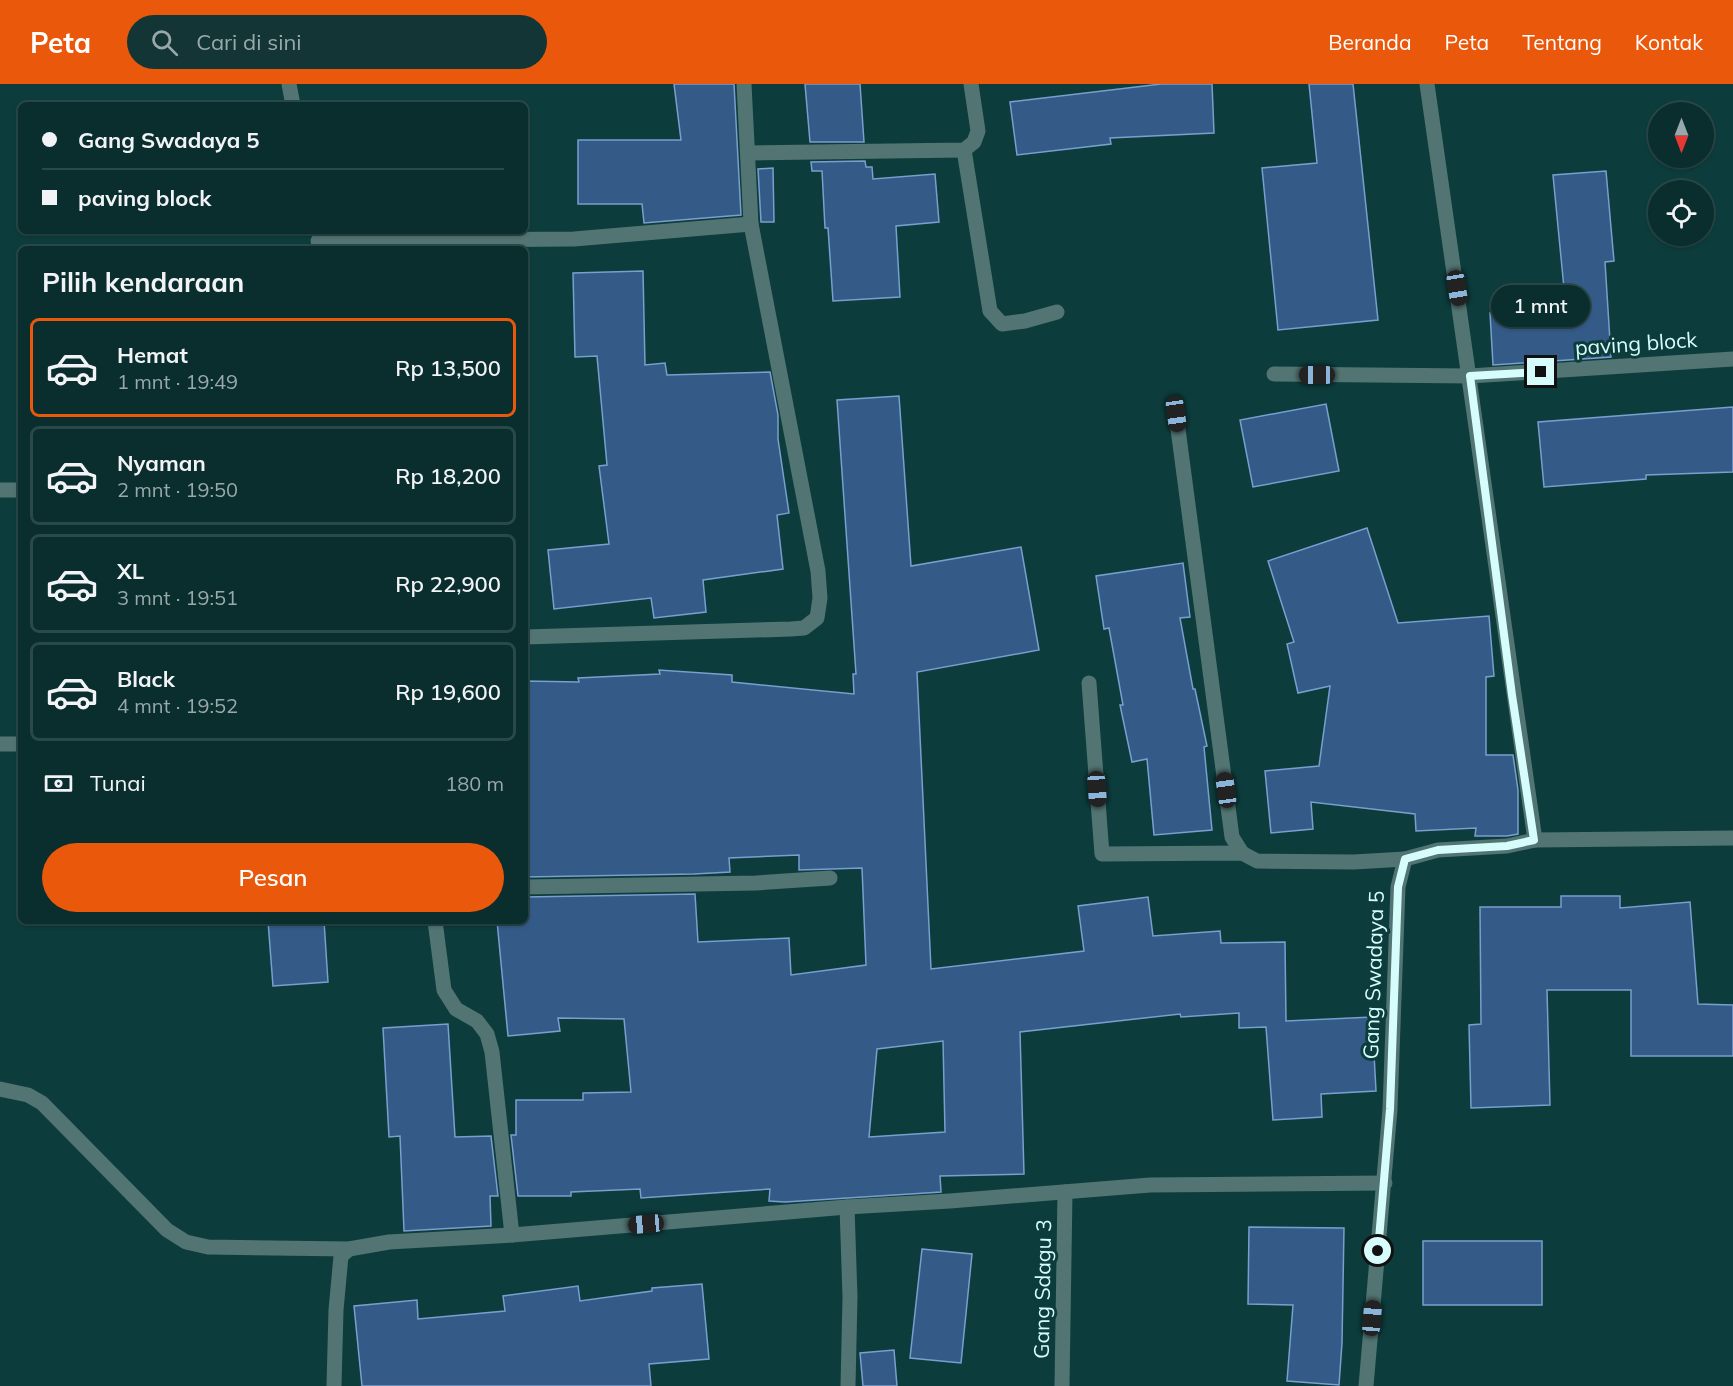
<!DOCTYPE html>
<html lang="id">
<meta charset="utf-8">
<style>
body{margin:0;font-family:Mulish,sans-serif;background:#133535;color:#f1f3f6;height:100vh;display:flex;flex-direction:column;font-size:22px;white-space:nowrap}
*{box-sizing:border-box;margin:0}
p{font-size:20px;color:#99a8aa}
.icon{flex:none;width:33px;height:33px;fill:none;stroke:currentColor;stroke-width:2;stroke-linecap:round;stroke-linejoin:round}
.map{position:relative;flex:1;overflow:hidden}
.panel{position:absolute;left:18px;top:162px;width:510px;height:678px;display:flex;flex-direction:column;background:#0a2d2d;border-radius:9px;box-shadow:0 2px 4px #0004,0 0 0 2px #2a4949}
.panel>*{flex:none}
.hud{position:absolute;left:18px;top:18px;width:510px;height:132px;border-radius:9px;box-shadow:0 2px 4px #0004,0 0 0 2px #2a4949;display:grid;align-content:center;height:132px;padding:0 24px;background:#0a2d2d}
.needle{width:39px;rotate:180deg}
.buttons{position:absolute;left:1648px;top:18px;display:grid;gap:12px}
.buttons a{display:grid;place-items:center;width:66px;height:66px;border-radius:50%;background:#0a2d2d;box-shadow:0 2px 4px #0004,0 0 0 2px #2a4949;font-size:30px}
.end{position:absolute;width:27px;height:27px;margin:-14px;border:8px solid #d6fdfc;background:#111;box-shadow:0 0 0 3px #111}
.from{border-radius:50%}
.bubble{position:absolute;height:42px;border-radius:21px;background:#0a2d2d;box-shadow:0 2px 4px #0004,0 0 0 2px #2a4949;font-size:20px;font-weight:600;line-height:42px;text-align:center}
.car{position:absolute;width:18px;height:36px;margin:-18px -9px;border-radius:8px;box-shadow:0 0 4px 2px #0007;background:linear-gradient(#222 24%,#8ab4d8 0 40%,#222 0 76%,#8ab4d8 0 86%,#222 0)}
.hud b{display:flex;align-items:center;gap:21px;height:57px;font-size:22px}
.hud b+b{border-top:2px solid #2a4949}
.hud i{width:15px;height:15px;background:#f1f3f6}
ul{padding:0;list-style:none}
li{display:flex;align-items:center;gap:18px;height:99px;margin:0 12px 9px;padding:0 12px;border:3px solid #2a4949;border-radius:9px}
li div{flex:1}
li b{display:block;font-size:22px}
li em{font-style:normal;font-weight:600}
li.active{border-color:#ea580c}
li>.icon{width:54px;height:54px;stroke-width:1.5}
h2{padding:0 24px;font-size:27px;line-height:72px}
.pay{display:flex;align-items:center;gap:15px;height:66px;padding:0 24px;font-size:22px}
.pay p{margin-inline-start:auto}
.button{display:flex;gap:12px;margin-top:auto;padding:12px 24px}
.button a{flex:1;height:69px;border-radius:36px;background:#ea580c;color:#fff;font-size:24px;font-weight:600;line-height:69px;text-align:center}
header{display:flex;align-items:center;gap:36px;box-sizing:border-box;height:84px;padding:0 30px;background:#ea580c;color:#fff}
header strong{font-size:28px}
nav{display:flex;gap:33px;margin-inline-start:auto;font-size:21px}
.search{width:420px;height:54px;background:#133535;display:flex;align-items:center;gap:15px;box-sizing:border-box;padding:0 21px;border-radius:33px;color:#99a8aa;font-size:22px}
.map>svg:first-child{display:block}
.building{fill:#345a88;stroke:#799fce;stroke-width:1.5;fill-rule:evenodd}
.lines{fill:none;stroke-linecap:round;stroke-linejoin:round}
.minor{stroke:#527473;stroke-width:15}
.route{stroke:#d6fdfc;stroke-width:8}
.labels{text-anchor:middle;stroke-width:6;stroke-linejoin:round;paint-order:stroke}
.street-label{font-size:21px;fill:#d6fdfc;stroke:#0d3c3c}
</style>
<header>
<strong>Peta</strong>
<div class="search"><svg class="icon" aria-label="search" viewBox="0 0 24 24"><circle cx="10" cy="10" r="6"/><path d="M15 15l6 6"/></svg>Cari di sini</div>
<nav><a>Beranda</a><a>Peta</a><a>Tentang</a><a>Kontak</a></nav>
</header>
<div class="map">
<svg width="1733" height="1302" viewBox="0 0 1733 1302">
<rect width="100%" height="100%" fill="#0d3c3c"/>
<g class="building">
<polygon points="674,0 734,0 741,131 644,139 642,120 578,120 578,56 681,56"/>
<polygon points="805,0 860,0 864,58 810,58"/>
<polygon points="1161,0 1212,0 1214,49 1110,54 1111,60 1017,71 1010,18"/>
<polygon points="1309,0 1353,0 1378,236 1278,246 1262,84 1317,79"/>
<polygon points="865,77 866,83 872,83 873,95 935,90 939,138 896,142 900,213 833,217 828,144 825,144 822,87 812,87 811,78"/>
<polygon points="773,84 774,138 761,138 758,85"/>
<polygon points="1606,87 1614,177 1605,178 1611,273 1493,281 1490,229 1566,225 1553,91"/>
<polygon points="643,187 645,281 665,279 667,291 770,288 778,331 778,355 789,429 777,431 783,485 703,496 706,528 654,534 651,514 554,525 548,466 609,460 599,382 607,381 597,272 575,273 573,189"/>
<path d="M899,312l12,170 110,-19 18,103 -122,22 14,297 153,-18 -6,-45 70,-9 5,39 67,-5 1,12 64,-1 1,79 86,-4 4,74 -55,3 1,23 -49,3 -7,-93 -27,1v-15l-58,4 -1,-3 -160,18 4,142 -84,2 1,16 -156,10 -16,-1 1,-12 -129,9 -1,-9 -69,3v4h-53l-7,-61h5v-35h67v-7l48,-1 -7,-73 -66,-1 2,13 -52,5 -11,-115h28v-24l170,-3 3,48 91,-4 2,37 75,-10 -4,-97 -63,2v-15l-70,3 1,14 -36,2 -169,3v-196l54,1 -1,-4 82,-4 -1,-4 73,5v7l122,12 -1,-20h3l-19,-274zM943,957l2,91 -76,5 8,-88z"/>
<polygon points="1326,320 1339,387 1253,403 1240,336"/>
<polygon points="1733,323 1733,388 1646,391 1646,395 1544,403 1538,338"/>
<polygon points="1367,444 1398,539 1489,532 1494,592 1486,593 1486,671 1513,671 1518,706 1518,750 1507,752 1475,752 1476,744 1416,747 1415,730 1311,718 1313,745 1271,749 1265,687 1319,682 1330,602 1298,609 1287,560 1294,558 1268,477"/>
<polygon points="1183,479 1190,533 1180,534 1193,605 1195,605 1207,662 1204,663 1212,746 1154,751 1147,675 1132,678 1120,621 1123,621 1109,544 1104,545 1096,492"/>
<polygon points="1561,812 1620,812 1620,824 1690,818 1698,920 1733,921 1733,972 1631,972 1631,906 1547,906 1550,1021 1471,1024 1469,941 1481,940 1480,823 1561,823"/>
<polygon points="268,837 324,837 328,898 273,902"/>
<polygon points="448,940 455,1053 491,1052 498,1112 490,1112 491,1142 404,1147 400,1052 389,1053 383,944"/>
<polygon points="1249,1143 1344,1144 1342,1259 1339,1301 1287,1297 1293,1221 1248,1220"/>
<rect x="1423" y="1157" width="119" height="64"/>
<polygon points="922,1165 972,1170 961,1279 910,1274"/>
<polygon points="702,1200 709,1275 649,1280 651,1302 362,1302 354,1222 417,1216 418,1235 505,1227 503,1212 578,1202 580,1217 652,1207 652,1204"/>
<polygon points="894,1266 897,1302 863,1302 860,1269"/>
</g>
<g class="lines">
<g class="minor">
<polyline points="289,0 293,21"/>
<polyline points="1427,0 1535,756"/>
<polyline points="964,66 990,227 1002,240 1025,237 1057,228"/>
<polyline points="748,69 964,66 974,58 978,47 971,0"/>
<polyline points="318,157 574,155 751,140"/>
<polyline points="1274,290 1470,292 1733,275"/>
<polyline points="1176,330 1232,753 1242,769"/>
<polyline points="0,406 21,406"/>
<polyline points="525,553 791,545 804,544 817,534 820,514 818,487 751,140 744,0"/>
<polyline points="1089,599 1102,770 1242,769 1257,777 1354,778 1405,775"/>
<polyline points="0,660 21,660"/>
<polyline points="525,803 756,799 830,794"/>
<polyline points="435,837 444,906 456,925 477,937 487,950 492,968 512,1151"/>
<polyline points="0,1005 28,1011 42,1019 167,1146 186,1158 208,1163 349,1165 389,1158 512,1151 847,1123 950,1117 1150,1101 1385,1099"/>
<polyline points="847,1123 850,1213 848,1302"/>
<polyline points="334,1302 336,1226 341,1172 349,1165"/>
<polyline points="1062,1302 1065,1108"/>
<polyline points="1366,1302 1390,1025 1398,803 1405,775 1438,766 1507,762 1535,756 1733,754"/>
</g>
</g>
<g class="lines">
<polyline class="route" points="1378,1167 1390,1025 1398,803 1405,775 1438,766 1507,762 1534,756 1512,611 1470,292 1541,288"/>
</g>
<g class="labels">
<g class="street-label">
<text transform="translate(1636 260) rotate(-4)" y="7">paving block</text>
<text transform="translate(1374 891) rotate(-88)" y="7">Gang Swadaya 5</text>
<text transform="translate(1043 1205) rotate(-89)" y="7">Gang Sdagu 3</text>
</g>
</g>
</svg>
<div class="buttons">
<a><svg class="needle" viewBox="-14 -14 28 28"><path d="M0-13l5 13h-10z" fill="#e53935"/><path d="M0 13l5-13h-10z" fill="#99a8aa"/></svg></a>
<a><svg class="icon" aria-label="locate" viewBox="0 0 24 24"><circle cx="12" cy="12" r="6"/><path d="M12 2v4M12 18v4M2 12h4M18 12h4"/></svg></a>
</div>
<i class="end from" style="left:1378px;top:1167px"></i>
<i class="end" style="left:1541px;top:288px"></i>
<div class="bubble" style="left:1491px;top:201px;width:99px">1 mnt</div>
<i class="car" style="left:1457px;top:204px;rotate:171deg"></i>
<i class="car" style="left:1317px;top:291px;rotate:270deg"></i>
<i class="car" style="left:1176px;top:330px;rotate:172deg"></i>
<i class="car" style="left:1097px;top:705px;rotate:176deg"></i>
<i class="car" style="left:1226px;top:706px;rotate:352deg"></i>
<i class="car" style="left:646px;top:1140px;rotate:265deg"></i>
<i class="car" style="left:1372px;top:1234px;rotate:5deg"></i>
<div class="hud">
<b><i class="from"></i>Gang Swadaya 5</b>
<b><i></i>paving block</b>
</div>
<section class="panel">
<h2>Pilih kendaraan</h2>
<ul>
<li class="active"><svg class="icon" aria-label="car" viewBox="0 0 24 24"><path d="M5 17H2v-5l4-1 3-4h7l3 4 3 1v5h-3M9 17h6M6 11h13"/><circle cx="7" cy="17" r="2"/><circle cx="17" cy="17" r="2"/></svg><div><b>Hemat</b><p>1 mnt · 19:49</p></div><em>Rp 13,500</em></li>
<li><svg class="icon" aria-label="car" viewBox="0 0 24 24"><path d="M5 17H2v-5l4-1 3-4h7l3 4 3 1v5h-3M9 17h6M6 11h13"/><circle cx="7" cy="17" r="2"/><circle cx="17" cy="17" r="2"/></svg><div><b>Nyaman</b><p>2 mnt · 19:50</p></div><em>Rp 18,200</em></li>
<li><svg class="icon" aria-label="car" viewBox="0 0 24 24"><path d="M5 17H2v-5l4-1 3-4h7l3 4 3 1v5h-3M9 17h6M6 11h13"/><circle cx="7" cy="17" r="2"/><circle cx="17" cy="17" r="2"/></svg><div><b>XL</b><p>3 mnt · 19:51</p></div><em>Rp 22,900</em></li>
<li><svg class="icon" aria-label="car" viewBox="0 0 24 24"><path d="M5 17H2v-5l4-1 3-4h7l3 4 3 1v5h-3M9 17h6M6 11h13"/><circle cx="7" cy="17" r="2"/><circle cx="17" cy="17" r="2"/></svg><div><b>Black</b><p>4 mnt · 19:52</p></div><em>Rp 19,600</em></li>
</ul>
<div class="pay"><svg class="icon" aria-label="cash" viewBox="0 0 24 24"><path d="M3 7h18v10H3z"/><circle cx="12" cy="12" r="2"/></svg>Tunai<p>180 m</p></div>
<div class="button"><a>Pesan</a></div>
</section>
</div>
